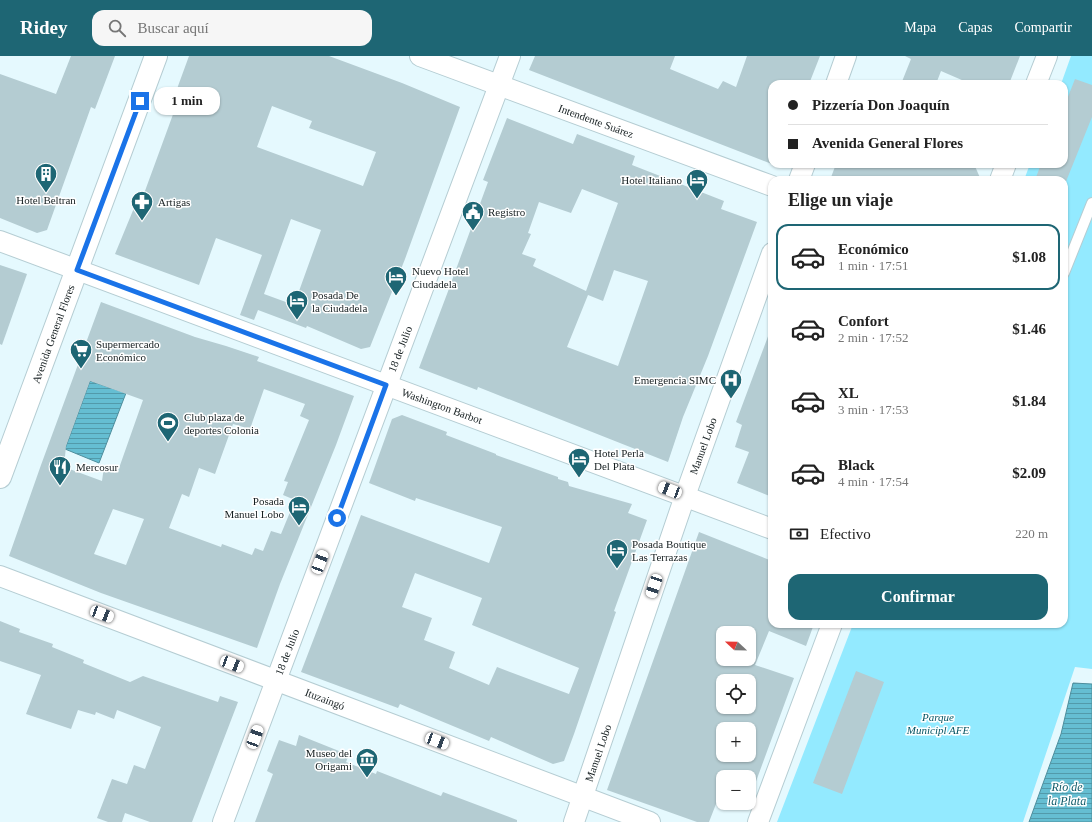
<!DOCTYPE html>
<html lang="es">
<meta charset="utf-8">
<style>
body{margin:0;font-family:Georgia,serif;background:#f6f6f6;color:#222;height:100vh;display:flex;flex-direction:column;font-size:15px;white-space:nowrap}
*{box-sizing:border-box;margin:0}
p{font-size:13px;color:#767676}
.icon{flex:none;width:22px;height:22px;fill:none;stroke:currentColor;stroke-width:2;stroke-linecap:round;stroke-linejoin:round}
.map{position:relative;flex:1;overflow:hidden}
.details{position:absolute;left:768px;top:120px;width:300px;height:452px;display:flex;flex-direction:column;background:#fff;border-radius:12px;box-shadow:0 1px 3px #0004}
.details>*{flex:none}
.banner{position:absolute;left:768px;top:24px;width:300px;height:88px;border-radius:12px;box-shadow:0 1px 3px #0004;display:grid;align-content:center;height:88px;padding:0 20px;background:#fff}
.needle{width:26px;rotate:292deg}
.controls{position:absolute;left:716px;top:570px;display:grid;gap:8px}
.controls a{display:grid;place-items:center;width:40px;height:40px;border-radius:8px;background:#fff;box-shadow:0 1px 3px #0004;font-size:20px}
.end{position:absolute;width:18px;height:18px;margin:-9px;border:5px solid #1a73e8;background:#fff;box-shadow:0 0 0 2px #fff}
.from{border-radius:50%}
.bubble{position:absolute;height:28px;border-radius:12px;background:#fff;box-shadow:0 1px 3px #0004;font-size:13px;font-weight:800;line-height:28px;text-align:center}
.car{position:absolute;width:12px;height:24px;margin:-12px -6px;border-radius:5px;box-shadow:0 0 3px 1px #0007;background:linear-gradient(#fff 24%,#345 0 40%,#fff 0 76%,#345 0 86%,#fff 0)}
.banner b{display:flex;align-items:center;gap:14px;height:38px;font-size:15px}
.banner b+b{border-top:1px solid #e0e0e0}
.banner i{width:10px;height:10px;background:#222}
ul{padding:0;list-style:none}
li{display:flex;align-items:center;gap:12px;height:66px;margin:0 8px 6px;padding:0 12px;border:2px solid transparent;border-radius:12px}
li div{flex:1}
li b{display:block;font-size:15px}
li em{font-style:normal;font-weight:800}
li.on{border-color:#1e6674}
li>.icon{width:36px;height:36px;stroke-width:1.5}
h2{padding:0 20px;font-size:18px;line-height:48px}
.pay{display:flex;align-items:center;gap:10px;height:44px;padding:0 20px;font-size:15px}
.pay p{margin-inline-start:auto}
.cta{display:flex;gap:8px;margin-top:auto;padding:8px 20px}
.cta a{flex:1;height:46px;border-radius:12px;background:#1e6674;color:#fff;font-size:16px;font-weight:800;line-height:46px;text-align:center}
header{display:flex;align-items:center;gap:24px;box-sizing:border-box;height:56px;padding:0 20px;background:#1e6674;color:#fff}
header strong{font-size:19px}
nav{display:flex;gap:22px;margin-inline-start:auto;font-size:14px}
.search{width:280px;height:36px;background:#f6f6f6;display:flex;align-items:center;gap:10px;box-sizing:border-box;padding:0 14px;border-radius:12px;color:#767676;font-size:15px}
.map>svg:first-child{display:block}
.park{fill:#93eaff}
.water{fill:url(#water-rules);stroke:#4d8e9d}
.building{fill:#b4ccd2;fill-rule:evenodd}
.lines{fill:none;stroke-linecap:round;stroke-linejoin:round}
.service-casing{stroke:#b5cdd3;stroke-width:12}
.minor-casing{stroke:#b5cdd3;stroke-width:22}
.tertiary-casing{stroke:#b5cdd3;stroke-width:24}
.service{stroke:#fff;stroke-width:10}
.minor{stroke:#fff;stroke-width:20}
.tertiary{stroke:#fff;stroke-width:22}
.route{stroke:#1a73e8;stroke-width:5}
.labels{text-anchor:middle;stroke-width:3;stroke-linejoin:round;paint-order:stroke}
.street-label{font-size:11px;fill:#161f21;stroke:#fff}
.poi-label{font-size:11px;fill:#161f21;stroke:#fff;text-anchor:start}
.park-label{font-size:11px;font-style:italic;fill:#065665;stroke:#fff}
.water-label{font-size:12px;font-style:italic;fill:#0f5b6a;stroke:#fff}
</style>
<header>
<strong>Ridey</strong>
<div class="search"><svg class="icon" aria-label="search" viewBox="0 0 24 24"><circle cx="10" cy="10" r="6"/><path d="M15 15l6 6"/></svg>Buscar aquí</div>
<nav><a>Mapa</a><a>Capas</a><a>Compartir</a></nav>
</header>
<div class="map">
<svg width="1092" height="766" viewBox="0 0 1092 766">
<defs>
<pattern id="water-rules" width="6" height="5" patternUnits="userSpaceOnUse"><rect width="6" height="5" fill="#65bed2"/><path d="M0 2.5h6" fill="none" stroke="#529aaa"/></pattern>
</defs>
<rect width="100%" height="100%" fill="#e5f9fe"/>
<polygon class="park" points="1071,0 1092,0 1092,613 1075,611 1023,766 777,766 853,568 1064,568 1064,124 1024,124 1030,108 1064,108 1064,28 1061,28"/>
<g class="water">
<polygon points="90,325 126,337 99,407 65,393"/>
<polygon points="1073,627 1092,628 1092,766 1029,766 1061,678"/>
</g>
<g class="building">
<polygon points="71,0 115,0 95,53 91,51 47,174 37,177 0,162 0,18 56,38"/>
<path d="M189,0h140l73,27 58,24 -55,152 -35,88 -9,2 -54,-23 -1,2 -48,-18 -4,10 -14,-5 22,-60 -46,-17 -17,47 -84,-31 19,-46 4,2 41,-112 -5,-1zM272,50l40,15 -3,7 67,24 -13,34 -106,-39zM291,163l30,11 -27,75 -30,-11z"/>
<polygon points="535,0 675,0 670,13 718,33 723,25 736,31 747,0 820,0 809,28 772,28 772,108 529,14"/>
<polygon points="905,0 1020,0 1009,28 971,28 941,15 936,28 901,28 911,3"/>
<polygon points="1075,23 1092,29 1092,61 1065,128 1064,124 1035,124 1041,108 1064,108 1064,51"/>
<path d="M507,62l66,26 4,-10 58,22 -3,9 92,36 -3,8 36,13 -49,134 -25,61 -15,45 -190,-75 -1,3 -58,-22 28,-74 41,-112 -5,-2zM582,133l36,14 -32,88 -53,-25 3,-7 -14,-5 9,-20 -3,-1 11,-31 32,11zM614,214l34,11 -30,85 -51,-19 21,-52 15,6z"/>
<polygon points="836,108 974,108 981,124 830,124"/>
<polygon points="0,209 27,218 2,289 0,288"/>
<path d="M101,246l94,35 31,9 33,11 -2,4 97,35 -18,49 -56,139 -23,64 -156,-55 -92,-37 32,-91zM90,325l53,19 -25,71 -14,-4 -2,14 -38,-14 2,-21zM264,333l41,15 -5,12 9,4 -25,61 4,1 -5,13 12,5 -14,34 -10,-3 -8,20 -8,-3 -3,7 -30,-11 -1,3 -52,-19 13,-34 7,3 10,-29 16,6 18,-50 17,5zM113,453l31,10 -18,46 -32,-11z"/>
<polygon points="770,275 772,275 772,441 737,427 749,396 735,391 742,369 736,366"/>
<path d="M402,359l45,17 -1,3 50,19v1l62,22v2l10,3 1,4 63,18 -4,9 19,7 -33,91 2,1 -42,122 -10,27 -11,3 -62,-27 -2,4 -89,-37 -2,4 -97,-36 60,-157 128,48 13,-36 -86,-29 -1,3 -46,-18 23,-64zM415,517l67,25 -10,27 107,43 -10,26 -72,-27 -8,18 -40,-17 6,-16 -31,-12 8,-22 -30,-11z"/>
<path d="M699,476l73,29v63h42l-8,22 -37,-15 -14,34 39,13 -43,117 -2,-1v-17h-26v9l-14,36h-12l-90,-32zM723,577h26v26h-26zM723,625h26v26h-26zM723,673h26v26h-26z"/>
<polygon points="0,565 20,573 19,576 53,588 52,591 84,604 83,607 130,626 143,620 218,646 220,640 238,646 192,766 150,766 125,757 122,766 108,766 97,762 112,723 127,728 134,709 145,713 161,671 117,654 114,663 96,656 95,659 78,654 71,673 26,658 41,619 0,605"/>
<polygon points="856,615 884,626 842,738 813,727"/>
<polygon points="299,679 349,699 346,706 376,718 377,715 441,740 443,736 517,764 517,766 255,766 273,718 267,715 279,684 296,690"/>
</g>
<g class="lines">
<g class="service-casing">
<polyline id="service" points="1064,217 1092,147"/>
</g>
<g class="minor-casing">
<g id="minor">
<polyline points="420,0 772,130"/>
<polyline points="836,28 846,0"/>
<polyline points="1036,28 1047,0"/>
<polyline points="799,124 805,108"/>
<polyline points="1000,124 1006,108"/>
<polyline points="0,185 772,473"/>
<polyline points="0,520 650,766"/>
<polyline points="223,766 510,0"/>
<polyline points="574,766 685,440 772,197"/>
<polyline points="758,766 832,568"/>
</g>
</g>
<g class="tertiary-casing">
<polyline id="tertiary" points="0,421 156,0"/>
</g>
<use href="#service" class="service"/>
<use href="#minor" class="minor"/>
<use href="#tertiary" class="tertiary"/>
</g>
<g class="lines">
<polyline class="route" points="140,45 77,214 386,329 337,462"/>
</g>
<defs>
<g id="building-pin" transform="scale(1.15)"><path d="M0 17L-7.5 6A9.5 9.5 0 1 1 7.5 6Z" fill="#1e6674" stroke="#fff"/><path d="M-4-6H4V6H1V3H-1V6H-4ZM-2.5-4.3h1.7v1.8h-1.7ZM.8-4.3h1.7v1.8H.8ZM-2.5-1h1.7V.8h-1.7ZM.8-1h1.7V.8H.8Z" fill="#fff"/></g>
<g id="hotel-pin" transform="scale(1.15)"><path d="M0 17L-7.5 6A9.5 9.5 0 1 1 7.5 6Z" fill="#1e6674" stroke="#fff"/><path d="M-6-4.5h1.5V1H6V5H4.5V3h-9V5H-6ZM-4 0a1.8 1.8 0 1 1 3.6 0ZM.5 0V-2.5h3Q6-2.5 6 0Z" fill="#fff"/></g>
<g id="pharmacy-pin" transform="scale(1.15)"><path d="M0 17L-7.5 6A9.5 9.5 0 1 1 7.5 6Z" fill="#1e6674" stroke="#fff"/><path d="M-2-6h4v4h4v4h-4v4h-4v-4h-4v-4h4Z" fill="#fff"/></g>
<g id="civic-pin" transform="scale(1.15)"><path d="M0 17L-7.5 6A9.5 9.5 0 1 1 7.5 6Z" fill="#1e6674" stroke="#fff"/><path d="M-.6-6.5H3V-4.5H.6V-3L4-1V1h2V6H-6V1h2V-1L-.6-3ZM-1.2 2.5V6h2.4V2.5Z" fill="#fff"/></g>
<g id="supermarket-pin" transform="scale(1.15)"><path d="M0 17L-7.5 6A9.5 9.5 0 1 1 7.5 6Z" fill="#1e6674" stroke="#fff"/><path d="M-6-5.5h2.5l.6 2H6L4.5 2H-2.5L-4.4-4H-6ZM-1.5 3.2a1.3 1.3 0 1 0 .1 0ZM3 3.2a1.3 1.3 0 1 0 .1 0Z" fill="#fff"/></g>
<g id="hospital-pin" transform="scale(1.15)"><path d="M0 17L-7.5 6A9.5 9.5 0 1 1 7.5 6Z" fill="#1e6674" stroke="#fff"/><path d="M-5-5h3v3.5h4V-5h3V5h-3V1.5h-4V5h-3Z" fill="#fff"/></g>
<g id="stadium-pin" transform="scale(1.15)"><path d="M0 17L-7.5 6A9.5 9.5 0 1 1 7.5 6Z" fill="#1e6674" stroke="#fff"/><path d="M0-5a6.5 5 0 1 0 0 10a6.5 5 0 1 0 0-10ZM-3.5-1.8h7v3.6h-7Z" fill="#fff"/></g>
<g id="restaurant-pin" transform="scale(1.15)"><path d="M0 17L-7.5 6A9.5 9.5 0 1 1 7.5 6Z" fill="#1e6674" stroke="#fff"/><path d="M-5-6h1v4h1v-4h1v4h1v-4h1v5L-1.5 .5V6h-2V.5L-5-1ZM5-6V6H3V1.5H1.5Q1.5-4 5-6Z" fill="#fff"/></g>
<g id="museum-pin" transform="scale(1.15)"><path d="M0 17L-7.5 6A9.5 9.5 0 1 1 7.5 6Z" fill="#1e6674" stroke="#fff"/><path d="M0-6L6-3V-2H-6V-3ZM-5-1h2V3h-2ZM-1-1h2V3h-2ZM3-1h2V3H3ZM-6 4H6V6H-6Z" fill="#fff"/></g>
</defs>
<g fill-rule="evenodd">
<use href="#building-pin" x="46" y="118"/>
<use href="#hotel-pin" x="697" y="124"/>
<use href="#pharmacy-pin" x="142" y="146"/>
<use href="#civic-pin" x="473" y="156"/>
<use href="#hotel-pin" x="396" y="221"/>
<use href="#hotel-pin" x="297" y="245"/>
<use href="#supermarket-pin" x="81" y="294"/>
<use href="#hospital-pin" x="731" y="324"/>
<use href="#stadium-pin" x="168" y="367"/>
<use href="#hotel-pin" x="579" y="403"/>
<use href="#restaurant-pin" x="60" y="411"/>
<use href="#hotel-pin" x="299" y="451"/>
<use href="#hotel-pin" x="617" y="494"/>
<use href="#museum-pin" x="367" y="703"/>
</g>
<g class="labels">
<g class="street-label">
<text transform="translate(596 65) rotate(20)" y="4">Intendente Suárez</text>
<text transform="translate(53 278) rotate(-70)" y="4">Avenida General Flores</text>
<text transform="translate(400 293) rotate(-69)" y="4">18 de Julio</text>
<text transform="translate(442 350) rotate(20)" y="4">Washington Barbot</text>
<text transform="translate(703 390) rotate(-70)" y="4">Manuel Lobo</text>
<text transform="translate(287 596) rotate(-69)" y="4">18 de Julio</text>
<text transform="translate(325 643) rotate(21)" y="4">Ituzaingó</text>
<text transform="translate(598 697) rotate(-71)" y="4">Manuel Lobo</text>
</g>
<g class="poi-label">
<text x="682" y="128" text-anchor="end">Hotel Italiano</text>
<text x="46" y="148" text-anchor="middle">Hotel Beltran</text>
<text x="158" y="150">Artigas</text>
<text x="488" y="160">Registro</text>
<text x="412" y="219">Nuevo Hotel<tspan x="412" dy="13">Ciudadela</tspan></text>
<text x="312" y="243">Posada De<tspan x="312" dy="13">la Ciudadela</tspan></text>
<text x="96" y="292">Supermercado<tspan x="96" dy="13">Económico</tspan></text>
<text x="716" y="328" text-anchor="end">Emergencia SIMC</text>
<text x="184" y="365">Club plaza de<tspan x="184" dy="13">deportes Colonia</tspan></text>
<text x="594" y="401">Hotel Perla<tspan x="594" dy="13">Del Plata</tspan></text>
<text x="76" y="415">Mercosur</text>
<text x="284" y="449" text-anchor="end">Posada<tspan x="284" dy="13">Manuel Lobo</tspan></text>
<text x="632" y="492">Posada Boutique<tspan x="632" dy="13">Las Terrazas</tspan></text>
<text x="352" y="701" text-anchor="end">Museo del<tspan x="352" dy="13">Origami</tspan></text>
</g>
<g class="park-label">
<text x="938" y="665">Parque<tspan x="938" dy="13">Municipl AFE</tspan></text>
</g>
<g class="water-label">
<text x="1067" y="735">Río de<tspan x="1067" dy="14">la Plata</tspan></text>
</g>
</g>
</svg>
<div class="controls">
<a><svg class="needle" viewBox="-14 -14 28 28"><path d="M0-13l5 13h-10z" fill="#e53935"/><path d="M0 13l5-13h-10z" fill="#767676"/></svg></a>
<a><svg class="icon" aria-label="locate" viewBox="0 0 24 24"><circle cx="12" cy="12" r="6"/><path d="M12 2v4M12 18v4M2 12h4M18 12h4"/></svg></a>
<a>+</a>
<a>−</a>
</div>
<i class="end from" style="left:337px;top:462px"></i>
<i class="end" style="left:140px;top:45px"></i>
<div class="bubble" style="left:154px;top:31px;width:66px">1 min</div>
<i class="car" style="left:670px;top:434px;rotate:291deg"></i>
<i class="car" style="left:320px;top:506px;rotate:21deg"></i>
<i class="car" style="left:654px;top:530px;rotate:199deg"></i>
<i class="car" style="left:102px;top:558px;rotate:111deg"></i>
<i class="car" style="left:232px;top:608px;rotate:111deg"></i>
<i class="car" style="left:255px;top:681px;rotate:20deg"></i>
<i class="car" style="left:437px;top:685px;rotate:111deg"></i>
<div class="banner">
<b><i class="from"></i>Pizzería Don Joaquín</b>
<b><i></i>Avenida General Flores</b>
</div>
<section class="details">
<h2>Elige un viaje</h2>
<ul>
<li class="on"><svg class="icon" aria-label="car" viewBox="0 0 24 24"><path d="M5 17H2v-5l4-1 3-4h7l3 4 3 1v5h-3M9 17h6M6 11h13"/><circle cx="7" cy="17" r="2"/><circle cx="17" cy="17" r="2"/></svg><div><b>Económico</b><p>1 min · 17:51</p></div><em>$1.08</em></li>
<li><svg class="icon" aria-label="car" viewBox="0 0 24 24"><path d="M5 17H2v-5l4-1 3-4h7l3 4 3 1v5h-3M9 17h6M6 11h13"/><circle cx="7" cy="17" r="2"/><circle cx="17" cy="17" r="2"/></svg><div><b>Confort</b><p>2 min · 17:52</p></div><em>$1.46</em></li>
<li><svg class="icon" aria-label="car" viewBox="0 0 24 24"><path d="M5 17H2v-5l4-1 3-4h7l3 4 3 1v5h-3M9 17h6M6 11h13"/><circle cx="7" cy="17" r="2"/><circle cx="17" cy="17" r="2"/></svg><div><b>XL</b><p>3 min · 17:53</p></div><em>$1.84</em></li>
<li><svg class="icon" aria-label="car" viewBox="0 0 24 24"><path d="M5 17H2v-5l4-1 3-4h7l3 4 3 1v5h-3M9 17h6M6 11h13"/><circle cx="7" cy="17" r="2"/><circle cx="17" cy="17" r="2"/></svg><div><b>Black</b><p>4 min · 17:54</p></div><em>$2.09</em></li>
</ul>
<div class="pay"><svg class="icon" aria-label="cash" viewBox="0 0 24 24"><path d="M3 7h18v10H3z"/><circle cx="12" cy="12" r="2"/></svg>Efectivo<p>220 m</p></div>
<div class="cta"><a>Confirmar</a></div>
</section>
</div>
